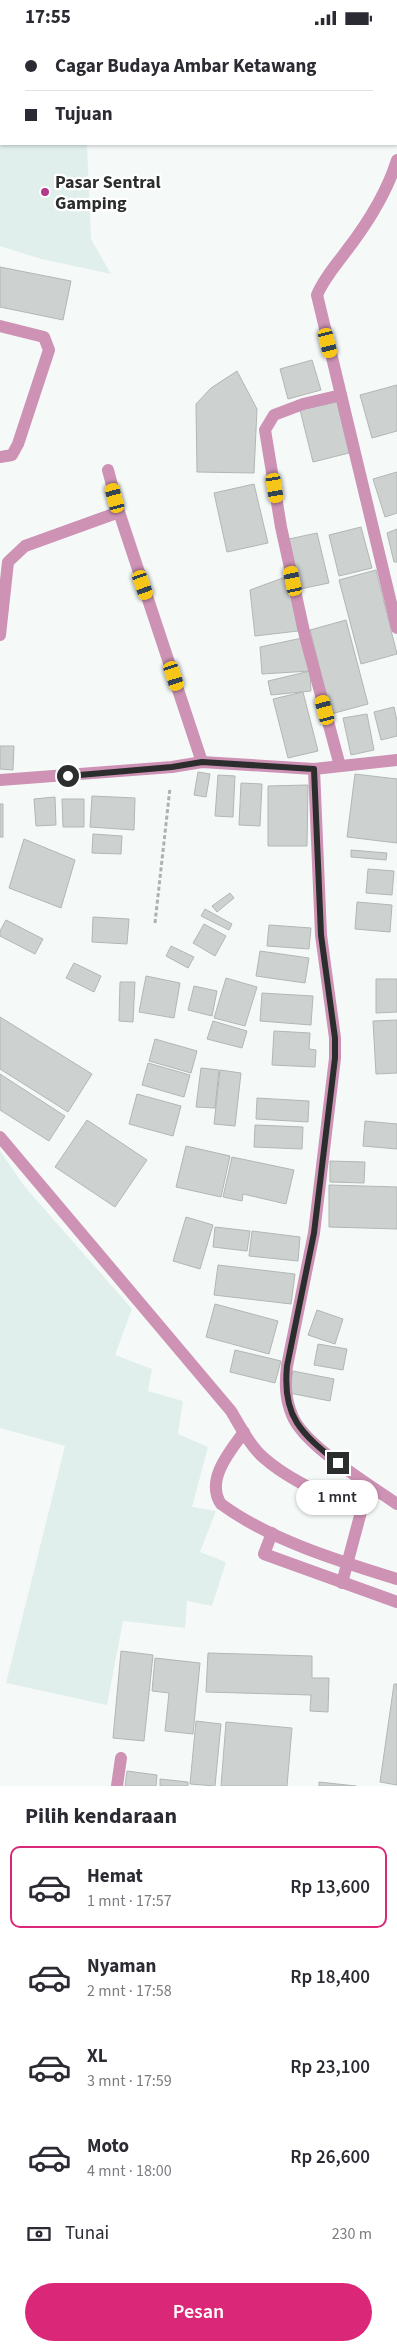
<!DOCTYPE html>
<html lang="id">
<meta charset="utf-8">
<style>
body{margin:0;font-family:"Source Sans 3",sans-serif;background:#f2f2f3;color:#2b2b33;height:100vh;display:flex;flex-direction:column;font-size:19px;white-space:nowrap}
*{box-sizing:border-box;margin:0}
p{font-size:16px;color:#7c7c81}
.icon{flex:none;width:28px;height:28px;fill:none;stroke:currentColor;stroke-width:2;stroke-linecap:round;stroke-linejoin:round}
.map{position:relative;height:1751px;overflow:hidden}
.panel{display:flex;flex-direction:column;background:#fff;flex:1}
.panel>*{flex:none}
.guide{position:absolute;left:0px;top:0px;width:398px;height:110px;box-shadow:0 1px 4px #0004;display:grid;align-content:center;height:110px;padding:0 25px;background:#fff}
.end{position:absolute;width:22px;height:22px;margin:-11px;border:6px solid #2c2e2e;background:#fff;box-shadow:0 0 0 2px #fff}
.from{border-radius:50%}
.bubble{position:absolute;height:35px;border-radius:18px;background:#fff;box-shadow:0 1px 4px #0004;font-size:16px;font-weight:600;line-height:35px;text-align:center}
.car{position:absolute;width:15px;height:30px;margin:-15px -8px;border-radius:6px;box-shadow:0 0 4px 1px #0007;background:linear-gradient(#f5c518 24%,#345 0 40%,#f5c518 0 76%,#345 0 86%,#f5c518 0)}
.guide b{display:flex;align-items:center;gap:18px;height:48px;font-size:19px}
.guide b+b{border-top:1px solid #e1e1e2}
.guide i{width:12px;height:12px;background:#2b2b33}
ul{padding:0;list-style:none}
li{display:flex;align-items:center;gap:15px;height:82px;margin:0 10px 8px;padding:0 15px;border:2px solid transparent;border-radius:10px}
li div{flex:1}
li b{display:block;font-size:19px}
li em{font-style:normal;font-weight:600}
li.selected{border-color:#db2777}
li>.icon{width:45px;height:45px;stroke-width:1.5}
h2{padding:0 25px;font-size:22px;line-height:60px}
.pay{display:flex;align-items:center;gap:12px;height:55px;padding:0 25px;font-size:19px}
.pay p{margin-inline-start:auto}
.action{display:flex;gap:10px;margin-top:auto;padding:10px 25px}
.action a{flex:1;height:58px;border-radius:30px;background:#db2777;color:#fff;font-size:20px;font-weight:600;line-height:58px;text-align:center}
.status{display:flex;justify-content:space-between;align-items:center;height:35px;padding:0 25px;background:#fff;direction:ltr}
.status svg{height:14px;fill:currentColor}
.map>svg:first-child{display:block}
.built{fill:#e1efec}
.building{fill:#cdd2d1;stroke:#b2b7b6}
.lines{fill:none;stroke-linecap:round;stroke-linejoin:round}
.path{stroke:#adb1b1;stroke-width:3;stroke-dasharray:4 2.5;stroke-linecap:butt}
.service{stroke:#cd92b4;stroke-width:12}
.minor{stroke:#cd92b4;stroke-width:12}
.route{stroke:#2c2e2e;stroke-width:6}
.poi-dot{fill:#b3398b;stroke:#fff;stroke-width:2}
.labels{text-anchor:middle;stroke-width:4.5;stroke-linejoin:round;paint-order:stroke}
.poi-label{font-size:18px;font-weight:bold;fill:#2c2e2e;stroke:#fff;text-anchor:start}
</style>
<div class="status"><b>17:55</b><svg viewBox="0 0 49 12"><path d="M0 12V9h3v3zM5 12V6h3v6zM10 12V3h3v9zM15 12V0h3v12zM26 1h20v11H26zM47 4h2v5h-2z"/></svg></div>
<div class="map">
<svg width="397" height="1751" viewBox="0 0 397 1751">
<rect width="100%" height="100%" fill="#f5faf9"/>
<g class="built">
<polygon points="0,0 43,0 1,1 1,109 87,109 91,204 111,239 41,224 0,211"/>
<polygon points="0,1116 25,1152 132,1274 115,1320 152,1334 148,1356 183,1366 178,1399 208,1412 192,1472 216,1476 200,1517 226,1527 212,1571 187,1566 185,1593 123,1586 107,1670 6,1648 65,1411 0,1393"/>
</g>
<g class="building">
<polygon points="0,232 71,246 63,285 0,272"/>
<polygon points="312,325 321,355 288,364 280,334"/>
<polygon points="237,336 257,374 254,438 197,437 196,369 211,353"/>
<polygon points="397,350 397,396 372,403 360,360"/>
<polygon points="337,367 349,418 313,427 300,375"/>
<polygon points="397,437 397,478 385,482 373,444"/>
<polygon points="254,449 268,508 227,517 214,458"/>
<polygon points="361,492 372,533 339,541 329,500"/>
<polygon points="397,494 397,527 394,527 387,498"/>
<polygon points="317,498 329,548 300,554 289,504"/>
<polygon points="376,535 397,619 361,629 339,545"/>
<polygon points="288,541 298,596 255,601 250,555"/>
<polygon points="346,585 368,669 331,679 310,595"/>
<polygon points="302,603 310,636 262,639 260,612"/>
<polygon points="310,636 311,656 271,660 268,646"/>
<polygon points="303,657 318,716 288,723 273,664"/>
<polygon points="394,672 397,686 397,701 381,705 374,677"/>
<polygon points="367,679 374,715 351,720 343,683"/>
<polygon points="0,711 14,711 13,735 0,734"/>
<polygon points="198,737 210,739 206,762 194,760"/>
<polygon points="355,739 397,744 397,808 347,802"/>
<polygon points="218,740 235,741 233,782 215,781"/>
<polygon points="241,748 262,749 260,791 239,790"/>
<polygon points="308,750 307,811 268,811 268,751"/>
<polygon points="92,761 135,763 134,795 90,792"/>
<polygon points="55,762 56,790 36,791 34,764"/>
<polygon points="62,764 84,764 84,792 63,792"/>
<rect x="0" y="769" width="3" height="33"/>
<polygon points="93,799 122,801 121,819 92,818"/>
<polygon points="24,804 75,825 61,873 9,853"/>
<polygon points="351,815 387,818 386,825 351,822"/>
<polygon points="368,834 394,836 392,860 366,858"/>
<polygon points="230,858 234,863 217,877 212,871"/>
<polygon points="357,867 392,870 390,897 355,894"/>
<polygon points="205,874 232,889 229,895 201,881"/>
<polygon points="93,882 129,884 127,909 92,907"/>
<polygon points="6,885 43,904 35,919 0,901 0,896"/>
<polygon points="204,889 226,901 215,921 193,908"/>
<polygon points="269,890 311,893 309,914 267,911"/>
<polygon points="171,911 194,922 188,933 166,921"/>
<polygon points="260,916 309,923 305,948 256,941"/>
<polygon points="74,928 101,941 94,957 66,943"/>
<polygon points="146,941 180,948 174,983 139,977"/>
<polygon points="226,943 257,952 245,991 214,983"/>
<polygon points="376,944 397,944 397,977 376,978"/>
<polygon points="120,947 135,947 133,987 119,986"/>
<polygon points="194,951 217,956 212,981 188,975"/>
<polygon points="262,958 313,961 311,990 260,986"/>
<polygon points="0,982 92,1039 68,1077 0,1034"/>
<polygon points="397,985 397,1038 376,1039 373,986"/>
<polygon points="213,986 247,996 242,1013 207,1004"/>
<polygon points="274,996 310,998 309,1014 316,1015 315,1032 272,1030"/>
<polygon points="155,1004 197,1016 191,1038 149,1026"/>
<polygon points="148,1028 190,1040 184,1062 142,1050"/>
<polygon points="201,1033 219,1035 215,1073 196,1072"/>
<polygon points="220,1035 241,1038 235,1091 214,1089"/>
<polygon points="0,1039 65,1081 49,1106 0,1075"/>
<polygon points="137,1059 181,1071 173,1101 129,1089"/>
<polygon points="257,1063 309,1066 308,1087 256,1084"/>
<polygon points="87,1085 147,1125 115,1172 55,1132"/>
<polygon points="365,1086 397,1089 397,1114 363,1111"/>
<polygon points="255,1090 303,1092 302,1114 254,1112"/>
<polygon points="186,1111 230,1121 221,1162 176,1152"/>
<polygon points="232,1122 294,1135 286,1169 243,1159 242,1166 223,1162"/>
<polygon points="330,1126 365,1127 364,1148 330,1147"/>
<polygon points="329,1150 397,1152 397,1194 329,1192"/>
<polygon points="186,1182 213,1190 200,1234 173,1226"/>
<polygon points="215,1192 250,1196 247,1216 213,1212"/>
<polygon points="252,1196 300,1202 298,1226 249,1221"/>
<polygon points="218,1230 295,1239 291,1269 214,1260"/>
<polygon points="215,1269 278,1286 269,1319 206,1302"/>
<polygon points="317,1275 343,1284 335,1309 308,1300"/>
<polygon points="318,1309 347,1314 343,1335 314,1330"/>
<polygon points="235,1315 281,1326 275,1348 230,1337"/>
<polygon points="293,1336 334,1344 330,1366 289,1358"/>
<polygon points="121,1616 153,1620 144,1706 113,1703"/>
<polygon points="208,1618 312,1621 312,1643 329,1643 328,1677 310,1676 311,1660 206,1657"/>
<polygon points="155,1623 200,1628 193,1699 165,1696 169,1658 152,1656"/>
<polygon points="394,1649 397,1649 397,1750 380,1747"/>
<polygon points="196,1686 221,1689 215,1751 190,1749"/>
<polygon points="226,1687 292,1693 287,1751 221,1751"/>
<polygon points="127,1736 157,1740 156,1751 125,1751"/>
<polygon points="160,1744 188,1747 188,1751 160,1751"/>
<polygon points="319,1747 356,1751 319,1751"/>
</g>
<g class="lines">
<polyline class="path" points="155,888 170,753"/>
<g class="service">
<path d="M0,1102l231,274c9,15 19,35 33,47 27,24 65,38 97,54l-19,71"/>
<path d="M244,1397c-14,19 -39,48 -23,72 49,36 118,57 176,75"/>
<polyline points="272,1498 264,1519 397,1567"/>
<polyline points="117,1751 121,1723"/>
</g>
<g class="minor">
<polyline points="385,0 386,1"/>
<polyline points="396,43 397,46"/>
<path d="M397,125c-10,32 -30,64 -50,90 -11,15 -23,28 -30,45l80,333"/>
<polyline points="0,291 44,302 49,315 18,409 12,420 0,422"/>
<polyline points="108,435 119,477"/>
<polyline points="0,600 8,527 25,511 119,477 202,727"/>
<polyline points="340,731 305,601 281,492 265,395 274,380 303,369 341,360"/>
<path d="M314,734l7,166 14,103v20l-21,175 -27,133c-2,17 -2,32 5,49 11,30 78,70 105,89"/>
<polyline points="0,745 172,732 202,727 314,734 397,725"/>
</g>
</g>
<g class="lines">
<path class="route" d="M68,741l104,-9 30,-5 112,7 7,166 14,103v20l-21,175 -27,133c-5,51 14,67 51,97"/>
</g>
<circle class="poi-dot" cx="45" cy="157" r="5"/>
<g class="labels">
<g class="poi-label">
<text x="55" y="153">Pasar Sentral<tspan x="55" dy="21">Gamping</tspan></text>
</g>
</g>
</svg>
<i class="end from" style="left:68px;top:741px"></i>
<i class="end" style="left:338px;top:1428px"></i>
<div class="bubble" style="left:296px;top:1445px;width:82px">1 mnt</div>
<i class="car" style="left:328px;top:308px;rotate:166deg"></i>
<i class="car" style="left:275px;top:453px;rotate:171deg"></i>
<i class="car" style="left:115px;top:463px;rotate:345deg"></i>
<i class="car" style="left:293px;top:546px;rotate:348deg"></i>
<i class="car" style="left:143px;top:550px;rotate:161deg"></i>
<i class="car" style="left:174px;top:641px;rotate:162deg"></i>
<i class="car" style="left:325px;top:675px;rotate:345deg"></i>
<div class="guide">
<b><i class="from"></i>Cagar Budaya Ambar Ketawang</b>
<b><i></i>Tujuan</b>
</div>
</div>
<section class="panel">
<h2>Pilih kendaraan</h2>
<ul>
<li class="selected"><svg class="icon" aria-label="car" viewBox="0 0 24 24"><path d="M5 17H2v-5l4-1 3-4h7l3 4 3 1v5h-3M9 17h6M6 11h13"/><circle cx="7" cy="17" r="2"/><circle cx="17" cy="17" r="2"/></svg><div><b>Hemat</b><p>1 mnt · 17:57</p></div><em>Rp 13,600</em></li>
<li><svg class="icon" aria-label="car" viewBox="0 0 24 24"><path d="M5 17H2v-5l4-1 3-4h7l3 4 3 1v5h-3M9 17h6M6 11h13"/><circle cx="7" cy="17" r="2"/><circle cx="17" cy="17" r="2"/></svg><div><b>Nyaman</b><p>2 mnt · 17:58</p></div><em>Rp 18,400</em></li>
<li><svg class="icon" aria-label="car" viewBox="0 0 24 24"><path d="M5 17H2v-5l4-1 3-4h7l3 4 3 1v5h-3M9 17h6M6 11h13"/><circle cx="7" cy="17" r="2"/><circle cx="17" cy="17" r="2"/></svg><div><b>XL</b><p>3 mnt · 17:59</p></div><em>Rp 23,100</em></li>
<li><svg class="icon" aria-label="car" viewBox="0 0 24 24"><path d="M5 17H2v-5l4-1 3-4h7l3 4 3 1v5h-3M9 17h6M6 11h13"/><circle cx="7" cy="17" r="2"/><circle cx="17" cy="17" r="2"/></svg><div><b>Moto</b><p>4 mnt · 18:00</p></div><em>Rp 26,600</em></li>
</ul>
<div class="pay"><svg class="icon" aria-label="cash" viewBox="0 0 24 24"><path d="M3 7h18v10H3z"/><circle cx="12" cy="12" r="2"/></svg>Tunai<p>230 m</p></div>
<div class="action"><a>Pesan</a></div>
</section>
